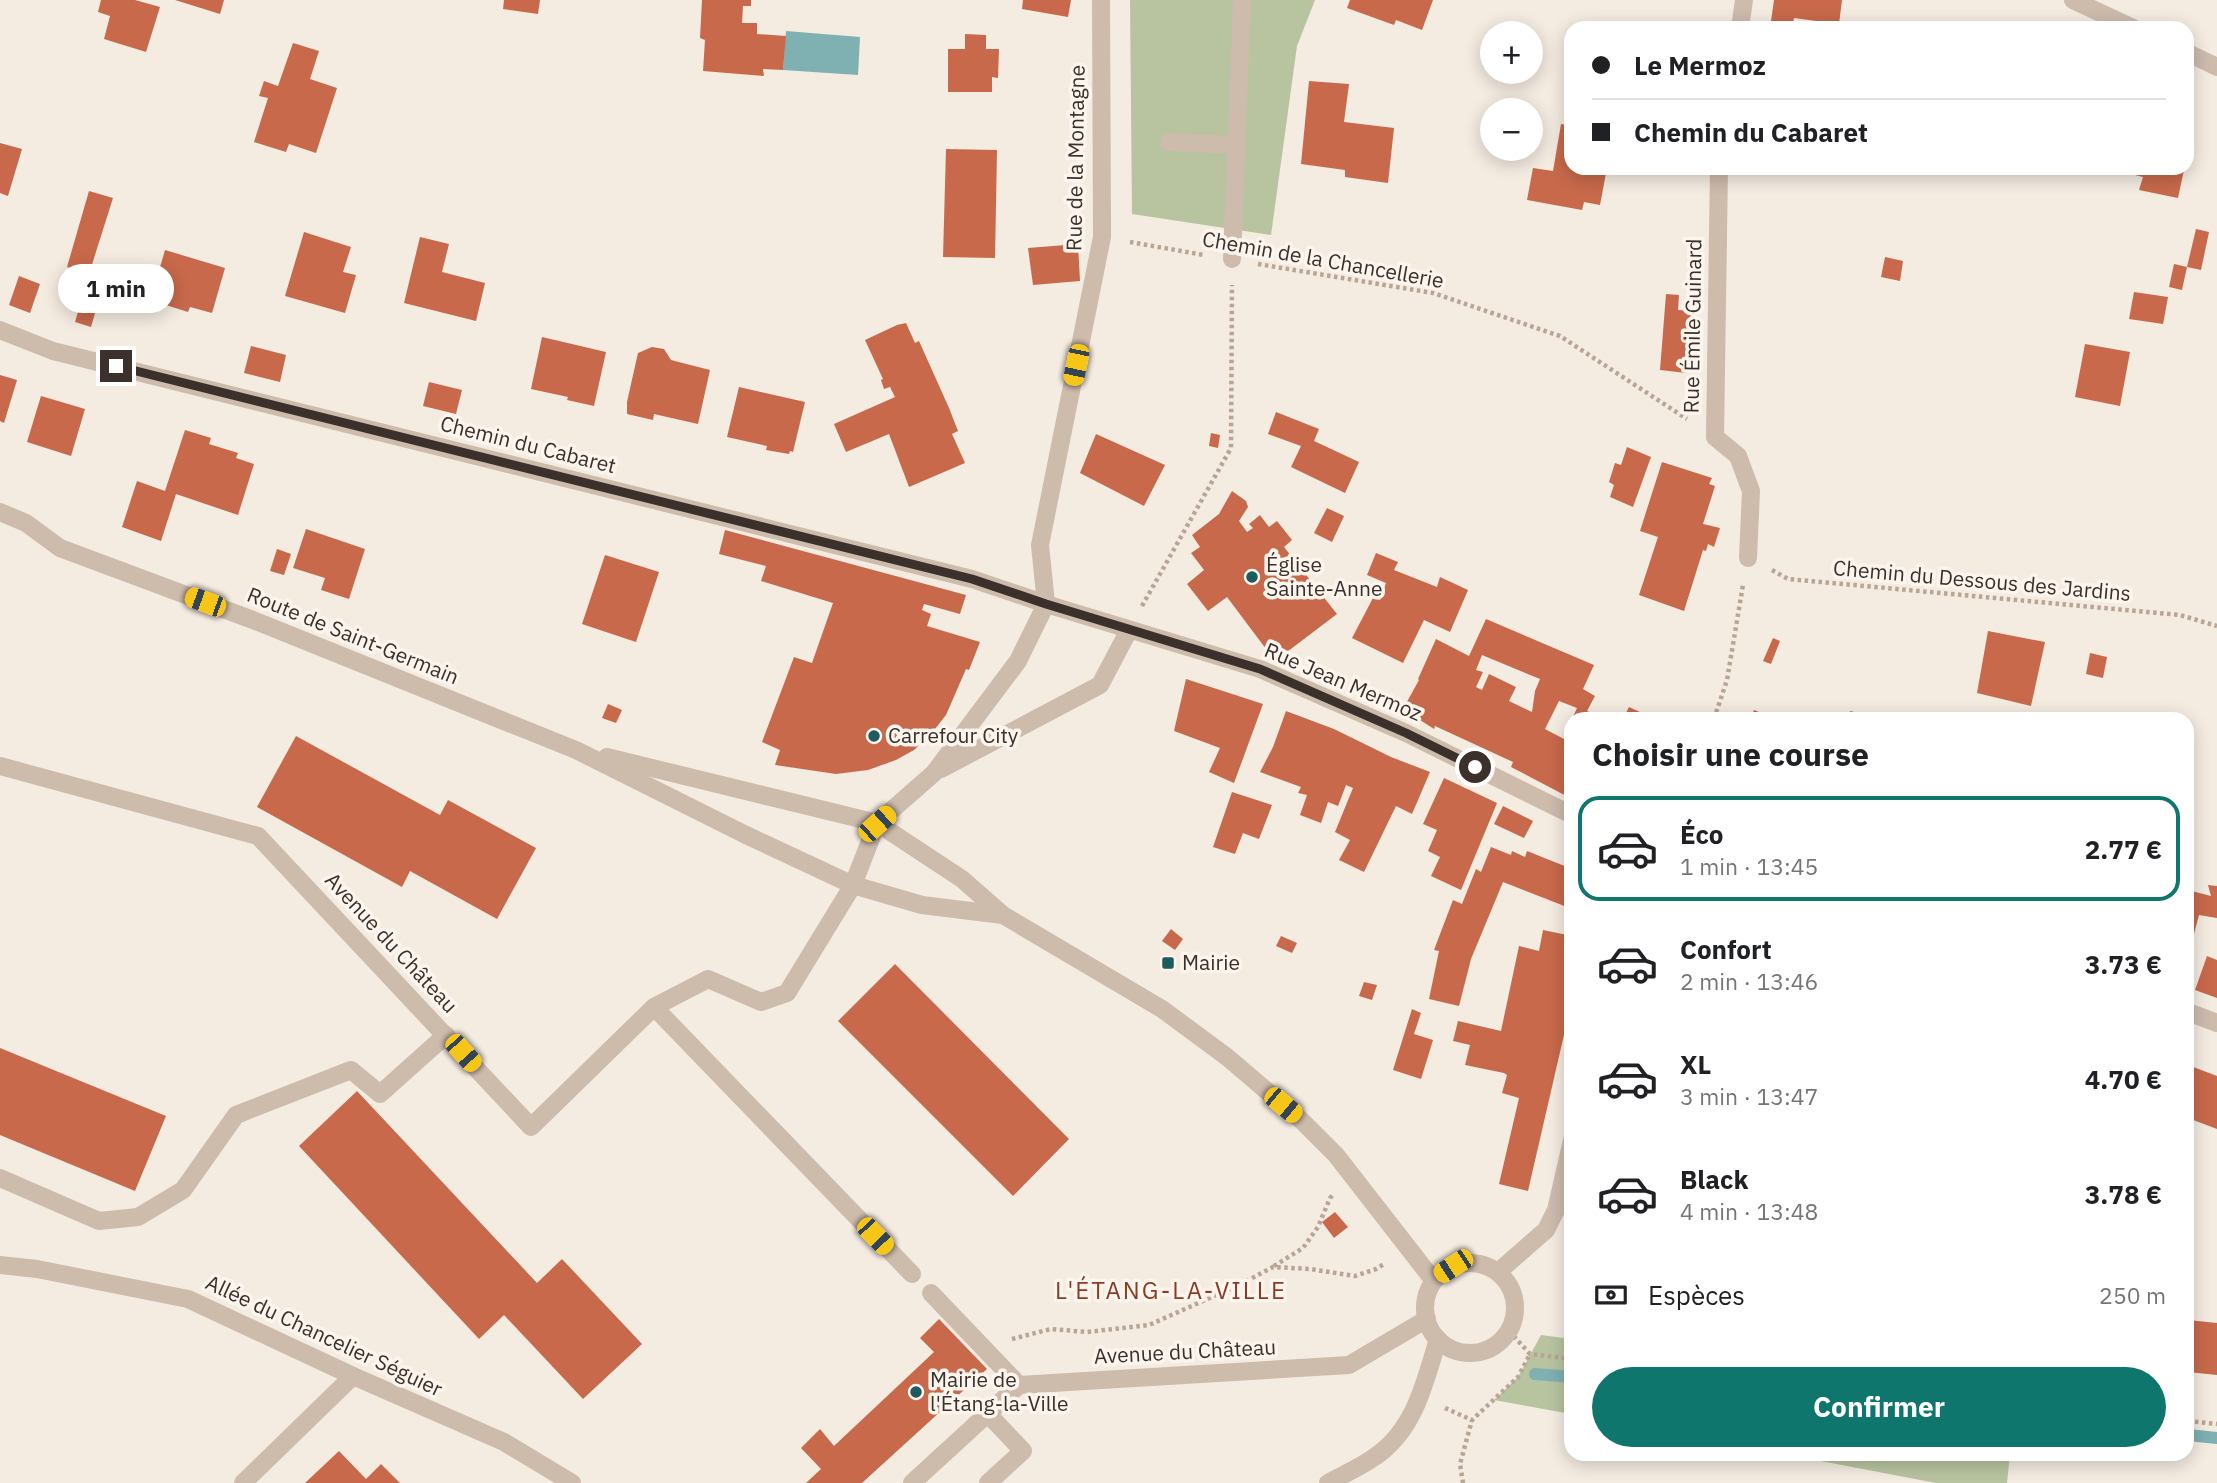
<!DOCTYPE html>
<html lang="fr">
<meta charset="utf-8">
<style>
body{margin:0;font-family:"IBM Plex Sans",sans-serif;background:#f2f2f2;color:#202124;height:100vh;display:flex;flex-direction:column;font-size:26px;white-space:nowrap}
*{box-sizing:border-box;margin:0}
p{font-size:23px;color:#757577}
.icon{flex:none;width:38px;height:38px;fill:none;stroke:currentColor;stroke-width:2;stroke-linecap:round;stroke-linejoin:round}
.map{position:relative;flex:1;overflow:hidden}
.details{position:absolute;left:1564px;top:712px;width:630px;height:749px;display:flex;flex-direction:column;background:#fff;border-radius:21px;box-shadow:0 4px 18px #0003}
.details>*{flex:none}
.guide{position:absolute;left:1564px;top:21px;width:630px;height:154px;border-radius:21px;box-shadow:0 4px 18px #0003;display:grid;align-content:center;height:154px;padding:0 28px;background:#fff}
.controls{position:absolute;left:1480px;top:21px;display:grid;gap:14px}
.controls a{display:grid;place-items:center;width:63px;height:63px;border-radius:50%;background:#fff;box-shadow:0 4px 18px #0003;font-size:35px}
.end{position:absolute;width:32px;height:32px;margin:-16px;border:9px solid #3b302b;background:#fff;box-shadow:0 0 0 4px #fff}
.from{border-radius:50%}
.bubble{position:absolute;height:49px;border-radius:24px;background:#fff;box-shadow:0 4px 18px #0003;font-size:23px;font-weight:700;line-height:49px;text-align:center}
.car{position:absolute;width:21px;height:42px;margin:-21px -10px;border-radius:9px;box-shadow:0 0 5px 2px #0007;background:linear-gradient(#f5c518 24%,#345 0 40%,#f5c518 0 76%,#345 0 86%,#f5c518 0)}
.guide b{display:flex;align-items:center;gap:24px;height:66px;font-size:26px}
.guide b+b{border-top:2px solid #e0e0e0}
.guide i{width:18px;height:18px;background:#202124}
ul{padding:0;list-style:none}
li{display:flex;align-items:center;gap:21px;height:105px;margin:0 14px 10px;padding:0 14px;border:4px solid transparent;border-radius:21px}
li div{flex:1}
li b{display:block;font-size:26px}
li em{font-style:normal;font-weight:700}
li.selected{border-color:#0f766e}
li>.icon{width:63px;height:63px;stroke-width:1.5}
h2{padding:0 28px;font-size:32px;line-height:84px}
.pay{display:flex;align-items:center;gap:18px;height:77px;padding:0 28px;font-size:26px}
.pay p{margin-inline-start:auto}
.action{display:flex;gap:14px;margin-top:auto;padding:14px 28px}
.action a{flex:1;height:80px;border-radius:42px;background:#0f766e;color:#fff;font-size:28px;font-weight:700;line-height:80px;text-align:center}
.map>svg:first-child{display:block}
.green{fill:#b8c4a0}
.water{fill:#7fb0b2}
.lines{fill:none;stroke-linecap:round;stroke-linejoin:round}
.stream{stroke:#7fb0b2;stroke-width:12}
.building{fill:#c8694b;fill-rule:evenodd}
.path{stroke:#b9a596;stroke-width:4.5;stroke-dasharray:3.5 3.5;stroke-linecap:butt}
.minor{stroke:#cdbbac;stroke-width:18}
.route{stroke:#3b302b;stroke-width:9}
.poi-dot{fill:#1f5a5e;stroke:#fbf5ee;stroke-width:2.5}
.labels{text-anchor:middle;stroke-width:7;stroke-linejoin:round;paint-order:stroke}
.street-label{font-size:21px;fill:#3b302b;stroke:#fbf5ee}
.poi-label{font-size:21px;fill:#3b302b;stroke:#fbf5ee;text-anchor:start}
.quarter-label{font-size:24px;letter-spacing:2px;fill:#8c3b22;stroke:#fbf5ee}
</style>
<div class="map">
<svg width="2217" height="1483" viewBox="0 0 2217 1483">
<rect width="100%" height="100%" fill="#f4ebe1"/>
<g class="green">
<polygon points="1130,0 1315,0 1297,46 1271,235 1132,214"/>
<polygon points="1541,1335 1571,1339 1571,1414 1494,1400 1518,1377"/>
<polygon points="1784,1454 2010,1454 2007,1483 1936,1483"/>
</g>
<polygon class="water" points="786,31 860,37 858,75 783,70"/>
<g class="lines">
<g class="stream">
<polyline points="1535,1374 1572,1377"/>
<polyline points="2188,1435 2217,1438"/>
</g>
</g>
<g class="building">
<polygon points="101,0 135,0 160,7 146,52 104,39 110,16 98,12"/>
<polygon points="175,0 224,0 220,14"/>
<polygon points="504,0 540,0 538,14 503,9"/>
<polygon points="702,0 751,0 751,6 743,6 742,23 757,23 757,34 786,36 783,70 763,69 764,76 703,71 705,40 700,38"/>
<polygon points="1023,0 1071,0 1068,17 1022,9"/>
<polygon points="1350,0 1433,0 1422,30 1396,20 1394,25 1347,8"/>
<polygon points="1774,0 1842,0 1839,24 1794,18 1793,23 1771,21"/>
<polygon points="965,34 986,35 986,49 999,49 998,78 992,77 992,92 948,92 948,49 965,49"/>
<polygon points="293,43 319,51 310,79 337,88 316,153 289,144 286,152 254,142 268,98 259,96 264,81 278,86"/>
<polygon points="1309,81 1349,84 1344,122 1394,128 1388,183 1345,177 1345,170 1301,164"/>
<polygon points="1561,124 1572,126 1572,168 1607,168 1600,205 1584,202 1582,210 1527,200 1533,168 1553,171"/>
<polygon points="0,143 22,149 8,196 0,193"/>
<polygon points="946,149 997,150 995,258 943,257"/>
<polygon points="2107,168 2178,168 2184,170 2178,198 2139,190 2143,177"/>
<polygon points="89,191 113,198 89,274 67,267"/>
<polygon points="2196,229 2209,232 2201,270 2187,267"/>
<polygon points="304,232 351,247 343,272 356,275 345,313 285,296"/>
<polygon points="420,237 449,244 442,272 485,283 476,321 404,303"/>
<polygon points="1078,244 1080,281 1033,285 1028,248"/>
<polygon points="165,250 225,268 212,313 190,307 188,312 153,301 154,296 152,295"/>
<polygon points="1885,257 1903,261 1900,281 1881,277"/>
<polygon points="2174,264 2187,267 2182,290 2169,287"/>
<polygon points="19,276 40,284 30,313 9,305"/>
<polygon points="88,278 104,283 91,327 75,322"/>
<polygon points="2134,292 2168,297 2163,324 2129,319"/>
<polygon points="1666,294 1679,295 1678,310 1691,311 1686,373 1660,370"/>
<polygon points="906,323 915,343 919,341 949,408 958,431 952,434 965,463 909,487 889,434 846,452 834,424 895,397 890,387 884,389 881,380 883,379 865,340 897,325"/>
<polygon points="542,337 606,352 594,406 567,400 568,397 531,389"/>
<polygon points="2085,344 2130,352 2120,406 2075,397"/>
<polygon points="251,346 286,355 280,382 244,373"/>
<polygon points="652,347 664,349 671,360 710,370 698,424 654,414 653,420 627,414 627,402 638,353"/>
<polygon points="0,375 17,380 4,423 0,421"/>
<polygon points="429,382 462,390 456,414 423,406"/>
<polygon points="739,387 805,402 793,452 790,451 789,454 766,450 767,446 727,437"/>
<polygon points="41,396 85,409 71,456 27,442"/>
<polygon points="1276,412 1319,429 1314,441 1359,462 1345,493 1291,467 1301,446 1268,434"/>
<polygon points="185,430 211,438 209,444 238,453 236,458 254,464 238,515 176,494 161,541 122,527 137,481 165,491"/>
<polygon points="1211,433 1220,435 1218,448 1209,446"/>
<polygon points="1096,434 1165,465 1144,506 1080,473"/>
<polygon points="1627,447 1651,457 1633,507 1610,497 1614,485 1609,482 1615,463 1621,465"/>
<polygon points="1662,462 1712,478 1709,484 1715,486 1703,524 1720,528 1714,547 1708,544 1706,551 1703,550 1684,611 1639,595 1658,537 1640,531"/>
<polygon points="1232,491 1246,501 1248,507 1239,521 1247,532 1253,528 1249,524 1260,515 1269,527 1277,521 1292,540 1284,547 1337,614 1275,661 1227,597 1208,611 1187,584 1204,570 1191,553 1200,547 1192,535 1219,514"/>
<polygon points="1327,508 1344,516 1332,542 1314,533"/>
<polygon points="306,529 365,549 349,599 321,590 325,578 293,568"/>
<polygon points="725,530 966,595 960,614 924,604 922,610 931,614 927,626 980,642 969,670 966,669 946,715 931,734 914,750 896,760 868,770 836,774 775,765 780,750 762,742 794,657 812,663 833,603 761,581 766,566 719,554"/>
<polygon points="277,549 291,554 284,575 270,571"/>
<polygon points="1376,553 1398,562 1394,570 1437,587 1440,577 1468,590 1450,632 1424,620 1403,663 1352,638 1373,598 1380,600 1386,583 1367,575"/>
<polygon points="605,555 659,572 636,642 582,624"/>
<path d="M1486,619l108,46 -11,24 12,7 -8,15 18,8h-33l5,-11 -18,-7 -14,28 19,10 8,-18v78l-61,-32 2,-5 -78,-36 -1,3 -31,-20 16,-29 -1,-1 18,-40 33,17zM1482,655l58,24 -5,12 -3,21 -23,-11 7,-14 -27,-13 -7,16 -6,-3 7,-15 -7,-2z"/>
<polygon points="1988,631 2045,642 2031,706 1977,693"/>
<polygon points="1773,638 1780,641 1771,664 1763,661"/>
<polygon points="2090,653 2107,657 2103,678 2086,674"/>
<polygon points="1186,679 1263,704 1234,783 1209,772 1220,748 1174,731"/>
<polygon points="608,704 622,710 616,723 602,718"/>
<polygon points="1629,707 1655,719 1623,719"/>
<polygon points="1754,710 1776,719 1750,719"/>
<polygon points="1286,711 1334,729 1391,757 1430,772 1412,814 1396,806 1364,872 1339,860 1350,840 1335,832 1353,788 1346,785 1338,806 1328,802 1321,823 1300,815 1307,795 1298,793 1301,787 1260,772 1273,747"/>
<polygon points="1850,711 1881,718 1880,719 1849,719"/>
<polygon points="1808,712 1830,719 1806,719"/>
<polygon points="296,736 440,815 448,800 536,848 497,919 410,871 402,887 257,807"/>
<polygon points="1444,778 1497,803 1461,890 1431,876 1440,857 1428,851 1437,830 1423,824"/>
<polygon points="1232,792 1272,805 1259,839 1243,833 1235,854 1213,847"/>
<polygon points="1503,806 1533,821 1524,838 1494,824"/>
<polygon points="1491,847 1511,855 1512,851 1525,857 1527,851 1572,869 1572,909 1503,882 1471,959 1459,1006 1429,999 1439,951 1434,950 1453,900 1462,904 1476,869 1481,872"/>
<polygon points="2208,885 2217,886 2217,918 2199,915 2190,949 2188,948 2188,890 2211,896"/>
<polygon points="1171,929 1183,939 1175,950 1162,941"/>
<polygon points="1543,930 1572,936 1572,1000 1528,1191 1499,1184 1519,1098 1502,1093 1507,1075 1504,1073 1465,1065 1470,1045 1453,1041 1458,1021 1501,1031 1519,946 1539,951"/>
<polygon points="1281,936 1297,943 1292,953 1276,946"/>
<polygon points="2207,956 2217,960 2217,998 2195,990"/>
<polygon points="895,964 1069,1139 1013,1196 838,1021"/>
<polygon points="1364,982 1377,985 1372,1000 1359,996"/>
<polygon points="1412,1009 1421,1013 1414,1034 1433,1040 1421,1079 1393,1070"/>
<polygon points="0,1048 166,1116 135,1191 0,1135"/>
<polygon points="2188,1065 2217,1076 2217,1129 2188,1118"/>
<polygon points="357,1091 537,1283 562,1259 642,1344 583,1399 504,1315 479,1339 299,1146"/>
<polygon points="1335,1212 1348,1227 1334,1238 1322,1222"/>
<polygon points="939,1319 987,1369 862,1483 806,1483 821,1469 801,1448 820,1429 834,1446 934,1352 920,1338"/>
<polygon points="2188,1320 2217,1323 2217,1375 2188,1372"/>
<polygon points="339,1451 366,1479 381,1464 400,1483 305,1483"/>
</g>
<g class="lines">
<g class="path">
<polyline points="1130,242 1204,255"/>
<polyline points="1258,264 1433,293 1560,336 1687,419"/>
<polyline points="1772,570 1788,579 2180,615 2217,626"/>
<polyline points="1142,606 1231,448 1232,285"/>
<polyline points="1714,719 1727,680 1743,585"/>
<polyline points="1274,1266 1303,1248 1318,1227 1330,1198 1333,1195"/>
<polyline points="1509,1331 1530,1354 1572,1359"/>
<polyline points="1012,1339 1051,1329 1087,1332 1149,1325 1241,1284 1273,1267 1310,1269 1355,1276 1376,1269 1384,1264"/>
<polyline points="1445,1408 1472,1420 1518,1377 1530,1354"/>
<polyline points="2188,1421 2217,1424"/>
<polyline points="1463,1483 1460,1464 1472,1420"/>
</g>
<g class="minor">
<polyline points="2073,0 2133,28"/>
<polyline points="1740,28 1744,0"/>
<polyline points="2188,53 2217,67"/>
<polyline points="1169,142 1236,145"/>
<polyline points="1719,168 1715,437 1738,456 1751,491 1748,558"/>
<polyline points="1232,259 1242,0"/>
<polyline points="0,330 53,351 972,579 1046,604 1260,669 1406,733 1572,815"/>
<polyline points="0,512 26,523 60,548 253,620 576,750 746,835 853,885 922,905 1003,915"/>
<polyline points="1046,604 1040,545 1102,237 1101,0"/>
<polyline points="607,757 877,823 962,879 1003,915 1162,1009 1227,1057 1302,1121 1336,1155 1434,1281"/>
<polyline points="0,766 258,836 531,1127 654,1007 912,1274"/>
<polyline points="941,769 1100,685 1129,630"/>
<polyline points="654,1007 708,979 761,1002 787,993 853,885 877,823 934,773 1018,661 1046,604"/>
<polyline points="2188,1012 2217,1023"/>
<polyline points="0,1178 99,1221 138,1217 183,1190 236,1115 351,1070 380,1094 446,1035"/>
<circle cx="1470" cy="1308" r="45"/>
<polyline points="0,1265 37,1269 188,1299 353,1376 504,1442 572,1483"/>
<polyline points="1498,1272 1546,1230 1556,1210 1572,1140"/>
<polyline points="931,1293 1019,1385 1349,1365 1427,1319"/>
<polyline points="988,1414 1023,1451 988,1483"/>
<polyline points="243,1483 353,1376"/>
<polyline points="912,1483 1019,1385"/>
<path d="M1328,1483c16,-9 33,-16 48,-27 39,-27 49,-74 62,-117"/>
</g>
</g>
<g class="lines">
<polyline class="route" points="116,366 972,579 1046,604 1260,669 1406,733 1475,767"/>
</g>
<g class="poi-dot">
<circle cx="1252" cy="577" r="7"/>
<circle cx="874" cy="736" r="7"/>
<rect x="1161" y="956" width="14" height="14" rx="3.5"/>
<circle cx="916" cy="1392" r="7"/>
</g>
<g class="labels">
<g class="street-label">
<text transform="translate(1076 158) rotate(-89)" y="7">Rue de la Montagne</text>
<text transform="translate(1323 260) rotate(10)" y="7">Chemin de la Chancellerie</text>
<text transform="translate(1693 326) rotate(-89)" y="7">Rue Émile Guinard</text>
<text transform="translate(528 445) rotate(14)" y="7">Chemin du Cabaret</text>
<text transform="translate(1982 581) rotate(5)" y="7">Chemin du Dessous des Jardins</text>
<text transform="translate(353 636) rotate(22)" y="7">Route de Saint-Germain</text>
<text transform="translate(1343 682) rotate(23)" y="7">Rue Jean Mermoz</text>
<text transform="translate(391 943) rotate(47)" y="7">Avenue du Château</text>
<text transform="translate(324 1336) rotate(25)" y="7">Allée du Chancelier Séguier</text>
<text transform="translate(1185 1352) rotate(-3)" y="7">Avenue du Château</text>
</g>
<g class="poi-label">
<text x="1266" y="572">Église<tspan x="1266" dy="24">Sainte-Anne</tspan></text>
<text x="888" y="743">Carrefour City</text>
<text x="1182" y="970">Mairie</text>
<text x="930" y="1387">Mairie de<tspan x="930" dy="24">l'Étang-la-Ville</tspan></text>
</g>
<g class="quarter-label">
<text x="1171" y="1299">L'ÉTANG-LA-VILLE</text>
</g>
</g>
</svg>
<div class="controls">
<a>+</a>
<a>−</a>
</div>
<i class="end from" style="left:1475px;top:767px"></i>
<i class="end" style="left:116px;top:366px"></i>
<div class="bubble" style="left:58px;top:264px;width:116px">1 min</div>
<i class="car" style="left:1076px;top:365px;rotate:192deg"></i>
<i class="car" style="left:205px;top:602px;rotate:290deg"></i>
<i class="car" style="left:877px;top:824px;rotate:48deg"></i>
<i class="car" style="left:463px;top:1053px;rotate:138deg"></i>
<i class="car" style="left:1283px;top:1105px;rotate:130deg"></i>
<i class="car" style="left:875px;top:1236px;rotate:136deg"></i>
<i class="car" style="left:1453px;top:1266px;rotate:237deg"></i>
<div class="guide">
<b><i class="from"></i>Le Mermoz</b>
<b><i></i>Chemin du Cabaret</b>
</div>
<section class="details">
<h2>Choisir une course</h2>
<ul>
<li class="selected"><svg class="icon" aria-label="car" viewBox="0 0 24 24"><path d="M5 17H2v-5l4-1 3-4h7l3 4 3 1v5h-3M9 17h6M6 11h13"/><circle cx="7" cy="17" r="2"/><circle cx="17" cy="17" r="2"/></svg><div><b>Éco</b><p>1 min · 13:45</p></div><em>2.77 €</em></li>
<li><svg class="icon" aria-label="car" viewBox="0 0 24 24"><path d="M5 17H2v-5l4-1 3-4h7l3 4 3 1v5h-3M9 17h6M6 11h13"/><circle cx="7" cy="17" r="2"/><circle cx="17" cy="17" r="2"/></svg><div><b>Confort</b><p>2 min · 13:46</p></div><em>3.73 €</em></li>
<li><svg class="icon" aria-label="car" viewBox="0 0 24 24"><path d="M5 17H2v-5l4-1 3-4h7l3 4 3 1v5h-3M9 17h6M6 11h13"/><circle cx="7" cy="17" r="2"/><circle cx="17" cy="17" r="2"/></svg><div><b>XL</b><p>3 min · 13:47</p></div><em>4.70 €</em></li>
<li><svg class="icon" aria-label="car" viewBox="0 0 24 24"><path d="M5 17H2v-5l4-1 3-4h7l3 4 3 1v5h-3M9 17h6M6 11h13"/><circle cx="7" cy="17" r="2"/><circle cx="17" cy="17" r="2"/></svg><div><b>Black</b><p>4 min · 13:48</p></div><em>3.78 €</em></li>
</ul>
<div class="pay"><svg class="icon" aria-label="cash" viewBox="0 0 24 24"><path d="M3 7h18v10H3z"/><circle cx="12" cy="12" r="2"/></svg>Espèces<p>250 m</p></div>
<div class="action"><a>Confirmer</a></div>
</section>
</div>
